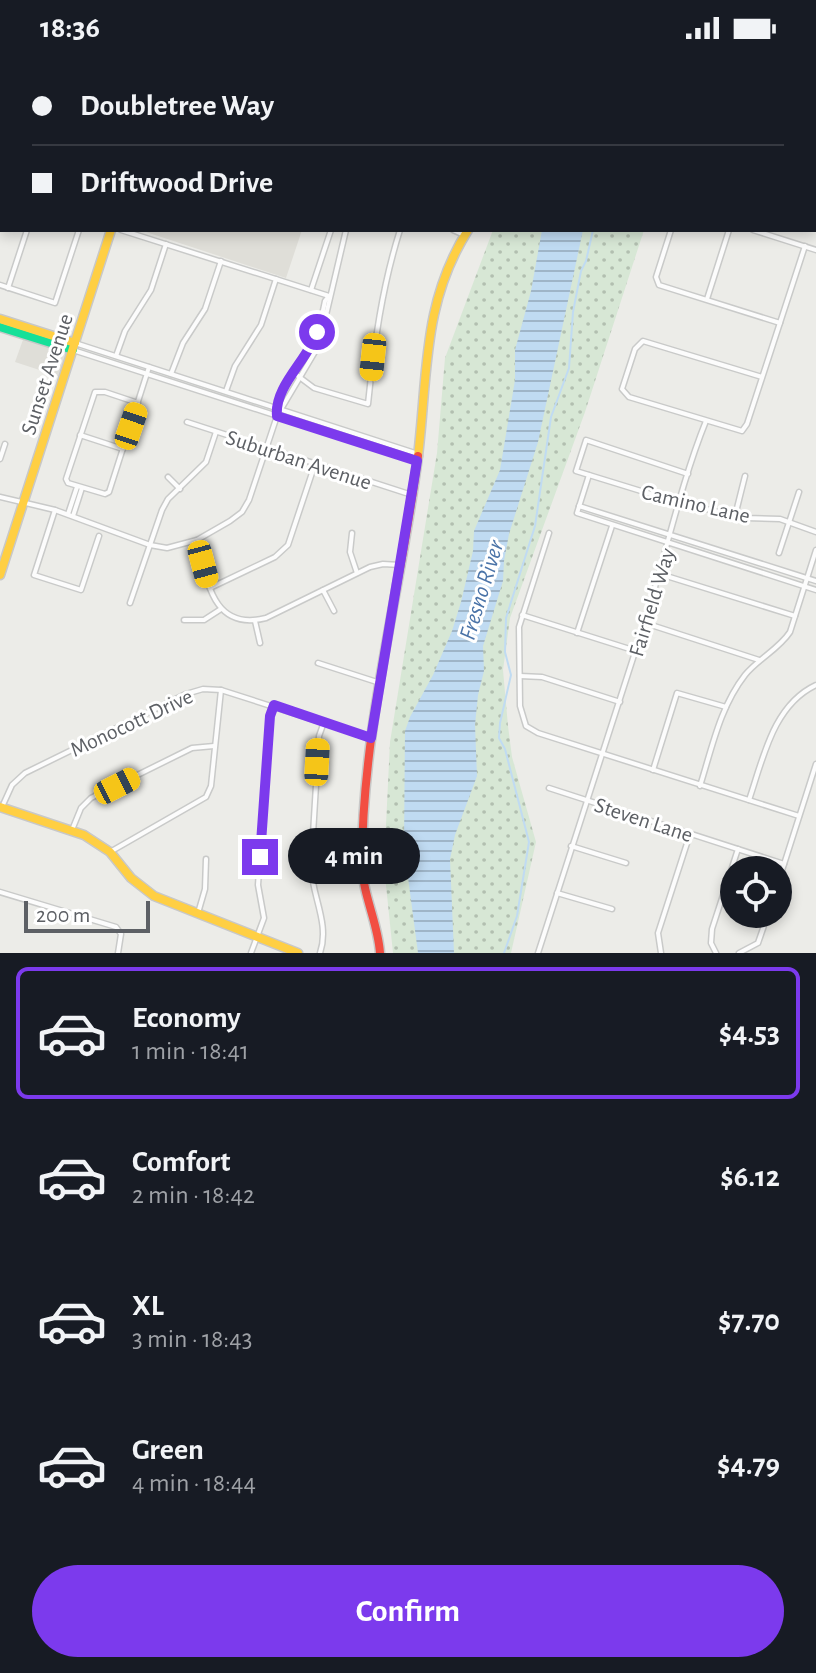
<!DOCTYPE html>
<meta charset="utf-8">
<style>
body{margin:0;font-family:"Alegreya Sans",sans-serif;background:#20242c;color:#f1f3f6;height:100vh;display:flex;flex-direction:column;font-size:30px;white-space:nowrap}
*{box-sizing:border-box;margin:0}
p{font-size:26px;color:#9ea1a6}
.icon{flex:none;width:44px;height:44px;fill:none;stroke:currentColor;stroke-width:2;stroke-linecap:round;stroke-linejoin:round}
.map{position:relative;height:897px;overflow:hidden}
.drawer{display:flex;flex-direction:column;background:#171b24;flex:1}
.drawer>*{flex:none}
.top-card{position:absolute;left:0px;top:0px;width:816px;height:176px;box-shadow:0 4px 12px #0003;display:grid;align-content:center;height:176px;padding:0 32px;background:#171b24}
.controls{position:absolute;left:720px;top:800px;display:grid;gap:16px}
.controls a{display:grid;place-items:center;width:72px;height:72px;border-radius:50%;background:#171b24;box-shadow:0 4px 12px #0003;font-size:40px}
.scale{position:absolute;left:24px;bottom:20px;width:126px;box-sizing:border-box;padding-left:8px;border:4px solid #5d6065;border-top:0;font-size:22px;line-height:28px;white-space:nowrap;color:#5d6065;-webkit-text-stroke:6px #fff;paint-order:stroke}
.end{position:absolute;width:36px;height:36px;margin:-18px;border:10px solid #7c3aed;background:#fff;box-shadow:0 0 0 4px #fff}
.from{border-radius:50%}
.bubble{position:absolute;height:56px;border-radius:28px;background:#171b24;box-shadow:0 4px 12px #0003;font-size:26px;font-weight:700;line-height:56px;text-align:center}
.car{position:absolute;width:24px;height:48px;margin:-24px -12px;border-radius:10px;box-shadow:0 0 6px 2px #0007;background:linear-gradient(#f5c518 24%,#345 0 40%,#f5c518 0 76%,#345 0 86%,#f5c518 0)}
.top-card b{display:flex;align-items:center;gap:28px;height:76px;font-size:30px}
.top-card b+b{border-top:2px solid #363941}
.top-card i{width:20px;height:20px;background:#f1f3f6}
ul{padding:14px 0 0;list-style:none}
li{display:flex;align-items:center;gap:24px;height:132px;margin:0 16px 12px;padding:0 16px;border:4px solid transparent;border-radius:12px}
li div{flex:1}
li b{display:block;font-size:30px}
li em{font-style:normal;font-weight:700}
li.current{border-color:#7c3aed}
li>.icon{width:72px;height:72px;stroke-width:1.5}
.cta{display:flex;gap:16px;margin-top:auto;padding:16px 32px}
.cta a{flex:1;height:92px;border-radius:48px;background:#7c3aed;color:#fff;font-size:32px;font-weight:700;line-height:92px;text-align:center}
.status{display:flex;justify-content:space-between;align-items:center;height:56px;padding:0 40px;background:#171b24;direction:ltr}
.status svg{height:22px;fill:currentColor}
.map>svg:first-child{display:block}
.education{fill:#dfded8}
.grass{fill:url(#grass-dots)}
.water{fill:url(#water-rules)}
.lines{fill:none;stroke-linecap:round;stroke-linejoin:round}
.stream{stroke:#c0dbf2;stroke-width:2}
.street-casing{stroke:#c9cac9;stroke-width:7}
.fast-casing{stroke:#c8c8c8;stroke-width:11}
.slow-casing{stroke:#c8c8c8;stroke-width:11}
.jam-casing{stroke:#c8c8c8;stroke-width:11}
.street{stroke:#fcfcfc;stroke-width:4}
.fast{stroke:#16e098;stroke-width:8}
.slow{stroke:#ffcf43;stroke-width:8}
.jam{stroke:#f24e42;stroke-width:8}
.route{stroke:#7c3aed;stroke-width:10}
.labels{text-anchor:middle;stroke-width:6;stroke-linejoin:round;paint-order:stroke}
.street-label{font-size:22px;fill:#5d6065;stroke:#fff}
.water-label{font-size:24px;font-style:italic;fill:#4b74a8;stroke:#fff}
</style>
<div class="status"><b>18:36</b><svg viewBox="0 0 49 12"><path d="M0 12V9h3v3zM5 12V6h3v6zM10 12V3h3v9zM15 12V0h3v12zM26 1h20v11H26zM47 4h2v5h-2z"/></svg></div>
<div class="map">
<svg width="816" height="897" viewBox="0 0 816 897">
<defs>
<pattern id="grass-dots" width="8" height="8" patternUnits="userSpaceOnUse" patternTransform="scale(2)"><rect width="8" height="8" fill="#d7e7d5"/><path d="M2 2h.1M6 6h.1" fill="none" stroke="#b2bfb0" stroke-width="1.8" stroke-linecap="round"/></pattern>
<pattern id="water-rules" width="6" height="5" patternUnits="userSpaceOnUse" patternTransform="scale(2)"><rect width="6" height="5" fill="#c0dbf2"/><path d="M0 2.5h6" fill="none" stroke="#9fb5c8"/></pattern>
</defs>
<rect width="100%" height="100%" fill="#ecece8"/>
<g class="education">
<polygon points="140,174 302,174 286,222"/>
<polygon points="24,281 69,296 61,321 15,306"/>
</g>
<polygon class="grass" points="493,174 644,174 585,356 510,562 503,614 508,670 512,701 536,786 511,897 393,897 384,810 390,686 437,397 445,302"/>
<polygon class="water" points="542,174 583,174 538,386 509,478 504,505 503,525 483,590 484,615 478,639 475,669 477,720 455,779 450,803 454,897 418,897 404,791 405,675 410,661 433,619 452,575 461,546 473,495 474,475 500,414 515,324 515,294 531,235"/>
<g class="lines">
<g class="stream">
<polyline points="680,2 681,0"/>
<polyline points="504,897 517,860 529,786 505,693 499,682 500,667 511,619 505,596 506,562 535,470 551,361 569,312 573,256 581,215 586,205 593,174"/>
</g>
<g class="street-casing">
<g id="street">
<polyline points="116,0 122,2"/>
<polyline points="350,0 352,2"/>
<polyline points="742,0 748,2"/>
<polyline points="101,2 102,0"/>
<polyline points="108,2 109,0"/>
<polyline points="204,2 204,0"/>
<polyline points="256,2 256,0"/>
<polyline points="310,2 310,0"/>
<polyline points="387,2 389,0"/>
<polyline points="728,2 730,0"/>
<polyline points="785,2 785,0"/>
<polyline points="0,13 2,13"/>
<polyline points="0,18 2,19"/>
<polyline points="814,86 816,80"/>
<polyline points="0,100 2,94"/>
<polyline points="814,138 816,139"/>
<polyline points="121,174 329,240"/>
<polyline points="453,174 464,179"/>
<polyline points="671,174 656,221 659,229 780,267"/>
<polyline points="753,174 816,194"/>
<polyline points="0,229 55,247 79,174"/>
<polyline points="8,232 27,174"/>
<polyline points="311,234 331,174"/>
<polyline points="707,243 729,174"/>
<polyline points="75,287 418,398"/>
<polyline points="73,294 417,405"/>
<polyline points="116,300 125,275 151,234 166,188"/>
<path d="M294,317l20,15 54,16c6,-59 14,-117 32,-174"/>
<polyline points="171,318 183,287 205,253 221,205"/>
<polyline points="762,321 643,285 635,293 622,333 629,341 742,375 747,368 805,190"/>
<polyline points="226,335 235,310 261,269 276,223"/>
<polyline points="138,347 105,336 95,336 66,423 68,427 105,438 109,436 149,311"/>
<path d="M277,360c-3,-28 26,-48 36,-72 6,-13 9,-28 12,-43l4,-5"/>
<polyline points="187,366 412,439"/>
<polyline points="80,379 123,393"/>
<polyline points="0,403 5,388"/>
<polyline points="688,418 586,384 576,415 680,447 745,462 780,463 816,476"/>
<polyline points="589,419 577,457 816,534"/>
<polyline points="168,421 180,433"/>
<polyline points="0,441 55,454 150,489 167,492 197,484 230,465 242,456 249,444 277,360 319,289 346,174"/>
<polyline points="579,450 816,525"/>
<polyline points="55,454 34,519 81,534 99,480"/>
<polyline points="68,458 77,431"/>
<polyline points="73,460 82,432"/>
<polyline points="735,460 745,420"/>
<polyline points="352,477 350,496 357,517"/>
<polyline points="549,477 519,571 520,650 526,670 538,677 799,760"/>
<path d="M197,484c10,38 14,92 69,78l104,-51 13,-3 17,1"/>
<polyline points="779,497 799,436"/>
<polyline points="660,518 795,560"/>
<polyline points="210,532 275,501 288,489 315,408"/>
<polyline points="323,534 334,555"/>
<polyline points="130,547 162,454 168,443 206,406 216,376"/>
<polyline points="522,559 636,595"/>
<polyline points="184,564 204,564 221,553"/>
<polyline points="255,565 260,587"/>
<polyline points="645,567 759,604"/>
<polyline points="577,577 612,470"/>
<polyline points="318,607 380,627"/>
<polyline points="520,620 542,621 620,646"/>
<polyline points="653,714 677,637 726,651"/>
<path d="M700,730c12,-38 20,-79 45,-111 13,-16 34,-26 45,-43l26,-82"/>
<polyline points="549,732 784,808"/>
<path d="M749,744c14,-41 24,-95 67,-115"/>
<polyline points="2,751 12,729 25,717 186,638 203,633 221,634 371,682"/>
<polyline points="72,774 81,752 91,742 192,692 214,690"/>
<polyline points="571,790 626,807"/>
<polyline points="110,796 206,741 211,730 221,634"/>
<polyline points="778,827 816,708"/>
<polyline points="0,836 116,871 121,878 118,897"/>
<polyline points="557,837 612,853"/>
<polyline points="198,857 205,833 206,803"/>
<polyline points="251,897 264,862 258,829 270,660 274,649"/>
<path d="M320,897c10,-29 -8,-57 -9,-86l8,-131 5,-14"/>
<path d="M538,897c35,-112 73,-223 108,-335 20,-65 35,-135 60,-197"/>
<polyline points="661,897 658,877 690,778"/>
<polyline points="716,897 711,887 712,873 738,793"/>
<polyline points="739,897 758,887 768,858"/>
</g>
</g>
<g class="fast-casing">
<g id="fast">
<polyline points="169,2 170,0"/>
<polyline points="0,271 73,294"/>
</g>
</g>
<g class="slow-casing">
<g id="slow">
<polyline points="0,263 75,287"/>
<path d="M418,400c10,-82 4,-153 50,-226"/>
<polyline points="0,519 111,174"/>
<polyline points="0,751 84,779 110,796 131,822 154,840 298,897"/>
</g>
</g>
<g class="jam-casing">
<path id="jam" d="M380,897c-2,-31 -18,-59 -18,-90 0,-137 39,-272 56,-407"/>
</g>
<use href="#street" class="street"/>
<use href="#fast" class="fast"/>
<use href="#slow" class="slow"/>
<use href="#jam" class="jam"/>
</g>
<g class="lines">
<path class="route" d="M260,801l10,-141 4,-11 97,33 46,-277 -140,-45c-3,-30 31,-56 40,-84"/>
</g>
<g class="labels">
<g class="street-label">
<text transform="translate(46 318) rotate(-72)" y="8">Sunset Avenue</text>
<text transform="translate(299 403) rotate(18)" y="8">Suburban Avenue</text>
<text transform="translate(696 447) rotate(13)" y="8">Camino Lane</text>
<text transform="translate(651 546) rotate(-73)" y="8">Fairfield Way</text>
<text transform="translate(131 666) rotate(-25)" y="8">Monocott Drive</text>
<text transform="translate(644 763) rotate(18)" y="8">Steven Lane</text>
</g>
<g class="water-label">
<text transform="translate(481 534) rotate(-73)" y="8">Fresno River</text>
</g>
</g>
</svg>
<div class="controls">
<a><svg class="icon" aria-label="locate" viewBox="0 0 24 24"><circle cx="12" cy="12" r="6"/><path d="M12 2v4M12 18v4M2 12h4M18 12h4"/></svg></a>
</div>
<div class="scale">200 m</div>
<i class="end from" style="left:317px;top:276px"></i>
<i class="end" style="left:260px;top:801px"></i>
<div class="bubble" style="left:288px;top:772px;width:132px">4 min</div>
<i class="car" style="left:373px;top:301px;rotate:186deg"></i>
<i class="car" style="left:131px;top:370px;rotate:19deg"></i>
<i class="car" style="left:203px;top:508px;rotate:165deg"></i>
<i class="car" style="left:317px;top:706px;rotate:3deg"></i>
<i class="car" style="left:117px;top:730px;rotate:63deg"></i>
<div class="top-card">
<b><i class="from"></i>Doubletree Way</b>
<b><i></i>Driftwood Drive</b>
</div>
</div>
<section class="drawer">
<ul>
<li class="current"><svg class="icon" aria-label="car" viewBox="0 0 24 24"><path d="M5 17H2v-5l4-1 3-4h7l3 4 3 1v5h-3M9 17h6M6 11h13"/><circle cx="7" cy="17" r="2"/><circle cx="17" cy="17" r="2"/></svg><div><b>Economy</b><p>1 min · 18:41</p></div><em>$4.53</em></li>
<li><svg class="icon" aria-label="car" viewBox="0 0 24 24"><path d="M5 17H2v-5l4-1 3-4h7l3 4 3 1v5h-3M9 17h6M6 11h13"/><circle cx="7" cy="17" r="2"/><circle cx="17" cy="17" r="2"/></svg><div><b>Comfort</b><p>2 min · 18:42</p></div><em>$6.12</em></li>
<li><svg class="icon" aria-label="car" viewBox="0 0 24 24"><path d="M5 17H2v-5l4-1 3-4h7l3 4 3 1v5h-3M9 17h6M6 11h13"/><circle cx="7" cy="17" r="2"/><circle cx="17" cy="17" r="2"/></svg><div><b>XL</b><p>3 min · 18:43</p></div><em>$7.70</em></li>
<li><svg class="icon" aria-label="car" viewBox="0 0 24 24"><path d="M5 17H2v-5l4-1 3-4h7l3 4 3 1v5h-3M9 17h6M6 11h13"/><circle cx="7" cy="17" r="2"/><circle cx="17" cy="17" r="2"/></svg><div><b>Green</b><p>4 min · 18:44</p></div><em>$4.79</em></li>
</ul>
<div class="cta"><a>Confirm</a></div>
</section>
